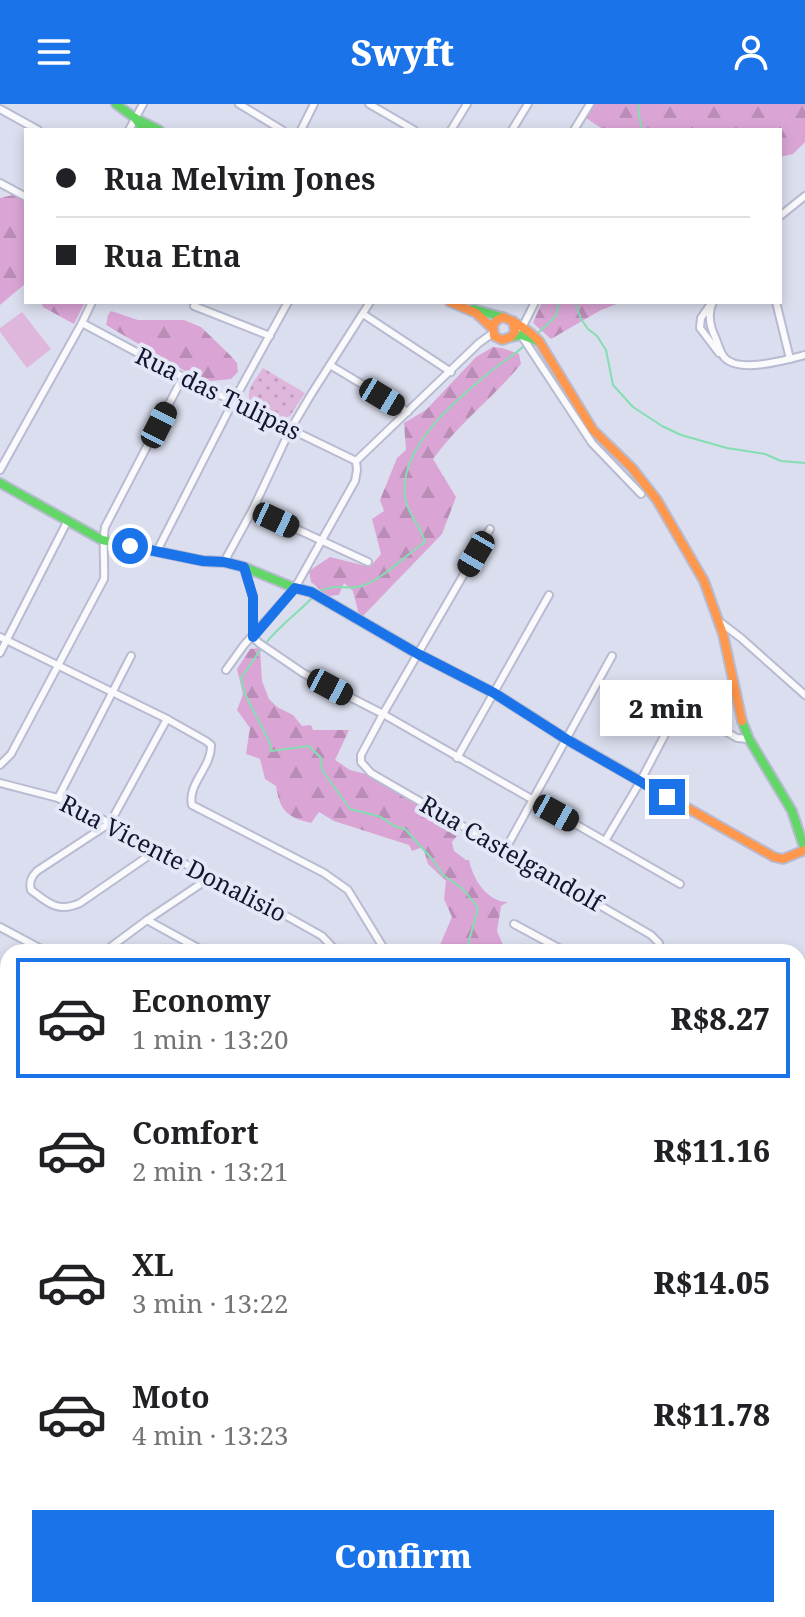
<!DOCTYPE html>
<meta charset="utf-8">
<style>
body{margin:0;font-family:"Noto Serif",serif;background:#f6f6f6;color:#202124;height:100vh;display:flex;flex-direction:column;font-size:30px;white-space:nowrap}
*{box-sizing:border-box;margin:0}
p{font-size:26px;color:#757577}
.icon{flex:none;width:44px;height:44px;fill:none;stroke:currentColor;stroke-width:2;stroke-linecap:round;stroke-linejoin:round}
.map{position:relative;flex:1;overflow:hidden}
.details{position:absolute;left:0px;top:840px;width:806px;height:674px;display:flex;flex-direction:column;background:#fff;border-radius:24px 24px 0 0;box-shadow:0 4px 12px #0003}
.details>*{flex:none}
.hud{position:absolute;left:24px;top:24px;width:758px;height:176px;border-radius:0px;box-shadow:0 4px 12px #0003;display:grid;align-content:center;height:176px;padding:0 32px;background:#fff}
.end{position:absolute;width:36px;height:36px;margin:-18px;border:10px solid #1a73e8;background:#fff;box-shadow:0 0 0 4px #fff}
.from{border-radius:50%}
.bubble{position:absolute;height:56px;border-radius:0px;background:#fff;box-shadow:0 4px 12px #0003;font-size:26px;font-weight:800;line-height:56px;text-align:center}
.car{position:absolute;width:24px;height:48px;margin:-24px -12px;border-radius:10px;box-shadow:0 0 6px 2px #0007;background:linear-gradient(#222 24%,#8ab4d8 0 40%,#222 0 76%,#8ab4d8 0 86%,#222 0)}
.hud b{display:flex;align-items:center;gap:28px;height:76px;font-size:30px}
.hud b+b{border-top:2px solid #e0e0e0}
.hud i{width:20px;height:20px;background:#202124}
ul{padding:14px 0 0;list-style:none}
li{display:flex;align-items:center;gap:24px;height:120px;margin:0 16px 12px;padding:0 16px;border:4px solid transparent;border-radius:0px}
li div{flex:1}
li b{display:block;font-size:30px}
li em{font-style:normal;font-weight:800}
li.on{border-color:#1a73e8}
li>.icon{width:72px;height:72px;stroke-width:1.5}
.action{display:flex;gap:16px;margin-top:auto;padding:16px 32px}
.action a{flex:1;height:92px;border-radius:0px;background:#1a73e8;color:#fff;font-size:32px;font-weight:800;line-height:92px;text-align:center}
header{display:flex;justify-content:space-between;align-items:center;height:104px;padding:0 32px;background:#1a73e8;color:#fff;font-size:36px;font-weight:800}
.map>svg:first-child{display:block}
.forest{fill:url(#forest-firs)}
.park{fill:url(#park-dots)}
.garden{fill:#dfb7dd}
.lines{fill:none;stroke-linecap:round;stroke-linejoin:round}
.stream{stroke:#84deb2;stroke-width:2}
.street-casing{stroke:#b8bbd1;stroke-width:10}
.fast-casing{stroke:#b8bbd1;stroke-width:12}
.slow-casing{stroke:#b8bbd1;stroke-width:12}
.street{stroke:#fafafc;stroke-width:6}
.fast{stroke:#63d668;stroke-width:8}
.slow{stroke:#ff974d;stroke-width:8}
.fast-bridge-casing{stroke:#b8bbd1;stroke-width:12;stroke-linecap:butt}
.fast-bridge{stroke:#63d668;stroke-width:8}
.route{stroke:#1a73e8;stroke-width:10}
.labels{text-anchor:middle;stroke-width:8;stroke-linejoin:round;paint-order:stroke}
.street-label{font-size:24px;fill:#131530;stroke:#e4e7f6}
</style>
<header><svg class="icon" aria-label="menu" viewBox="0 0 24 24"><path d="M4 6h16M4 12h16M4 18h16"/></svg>Swyft<svg class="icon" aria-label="person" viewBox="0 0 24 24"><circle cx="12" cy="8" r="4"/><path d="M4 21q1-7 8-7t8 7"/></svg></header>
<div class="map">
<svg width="805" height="1513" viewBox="0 0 805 1513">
<defs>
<pattern id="forest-firs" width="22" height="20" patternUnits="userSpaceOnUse" patternTransform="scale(2)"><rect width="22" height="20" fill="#daa5d5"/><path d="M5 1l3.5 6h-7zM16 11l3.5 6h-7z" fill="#ba8db7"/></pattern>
<pattern id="park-dots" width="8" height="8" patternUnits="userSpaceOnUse" patternTransform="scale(2)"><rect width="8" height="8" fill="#dfb7dd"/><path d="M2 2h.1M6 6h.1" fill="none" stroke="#be9cbe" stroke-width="1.8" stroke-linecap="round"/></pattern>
</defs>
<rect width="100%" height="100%" fill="#dbdeee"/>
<g class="forest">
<polygon points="590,0 805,0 805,38 793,50 780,53 780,26 604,26 583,12"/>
<polygon points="13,91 26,98 26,179 0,201 0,94"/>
<polygon points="41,198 85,198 74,220 43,203"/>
<polygon points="542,198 622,198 601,206 551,235 533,219"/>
<polygon points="111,207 138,216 184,216 201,223 230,251 237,259 238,268 231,275 211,277 185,267 106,221 108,211"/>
<path d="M493,243l9,1 17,6 2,10c-28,34 -63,60 -88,95l23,38 -14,37 -80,83 -4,-6 -5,-20 -9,-8 -5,12 -11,1 -17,-14 -2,-11 21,-14 40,10 11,-13 -9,-35 12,-8 -4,-11 17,-42 9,-8 -2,-27 22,-13 50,-53z"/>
<path d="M260,544l2,33 7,18 8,8 16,8 9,11 9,-1 2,5h36l-14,30 15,10 36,9 46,27 25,30 -5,6 2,9 12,9h3c4,19 18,42 39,42l-7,4 -4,25 9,21h-69l15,-35 -8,-18 2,-18 -18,-17 -5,-17 -11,4 -3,-6 -75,-24 -15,-9 -8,11c-24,-6 -31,-12 -35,-37l-11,-7 -5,-20 -14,-5 4,-26 -13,-18 6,-16 -6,-25 13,-20z"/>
<polygon points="8,1318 8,1356 0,1359 0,1321"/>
</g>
<path class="park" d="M263,264l42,25 -15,23 -7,3 -33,-16c-5,-14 6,-24 13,-35z"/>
<polygon class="garden" points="22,208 51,245 27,264 0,228 0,224"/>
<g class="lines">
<g class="stream">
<polyline points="639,0 638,6 642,26"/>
<polyline points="575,198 581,215 588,225 597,232 606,246 613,281 633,303 662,322 681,331 727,344 765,350 781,357 805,359"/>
<polyline points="536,231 556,212 559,198"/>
<path d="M319,488c16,-10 28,-1 43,-6 24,-9 42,-30 63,-44 -4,-16 -18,-28 -20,-45 -7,-51 55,-101 90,-129 10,-8 21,-14 30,-23"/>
<path d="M265,540c15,-19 33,-31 49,-48"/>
<polyline points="261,545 241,574 245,590 270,639 271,647 309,642 321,654 322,666 350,705 381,713 394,722 405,725 433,756 443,771 463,785 478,804 466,848"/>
<polyline points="0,1341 8,1338"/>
<polyline points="190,1506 200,1513"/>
</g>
<g class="street-casing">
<g id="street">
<polyline points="239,0 282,26"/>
<polyline points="369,0 414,26"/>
<polyline points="0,5 38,26"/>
<polyline points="129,26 143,0"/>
<polyline points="301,26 314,0"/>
<polyline points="451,26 467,0"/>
<polyline points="512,26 528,0"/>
<polyline points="574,26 590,0"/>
<polyline points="0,79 26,93"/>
<polyline points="780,112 805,92"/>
<polyline points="535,198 523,222 521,231 592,339 641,390"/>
<path d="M713,198c-6,12 -3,25 3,37 2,5 4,13 8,18 14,17 62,3 81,-2"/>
<polyline points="776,198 790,255"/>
<polyline points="710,201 701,214 700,224 719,249"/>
<polyline points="194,202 270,232"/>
<polyline points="363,210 451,268"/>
<polyline points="82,219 183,273 356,357"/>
<polyline points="330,261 408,308"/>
<polyline points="0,366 82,219 92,198"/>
<polyline points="253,405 368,458"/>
<polyline points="490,425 383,610 361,651 361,658 371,669 651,831 659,839 660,848"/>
<polyline points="157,447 233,298 288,198"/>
<polyline points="224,458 253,405 290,326 312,289 370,198"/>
<polyline points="244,464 253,493 253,533 259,539 303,569 383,610 680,780"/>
<polyline points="720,518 741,534 805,591"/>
<path d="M0,533l167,82 39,22 5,4c1,22 -24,39 -19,60l132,68 24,17 38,62"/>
<polyline points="0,549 67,418"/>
<polyline points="226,566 244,541 295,484 355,377 357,366 356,357 479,239 493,229"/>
<polyline points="654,584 680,602 737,634 749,635"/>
<polyline points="457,654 549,491"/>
<path d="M0,661l11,-11 93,-175c1,-17 -2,-35 1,-52l78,-150"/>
<polyline points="0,679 58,694 110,719 157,746 256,795 322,832 337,848"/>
<polyline points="58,694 131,552"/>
<polyline points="605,737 640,678 680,602"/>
<path d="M157,746l-77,53c-22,10 -32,0 -49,-13 -2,-8 0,-13 6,-19l73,-48 57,-104"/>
<polyline points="505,746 612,552"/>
<polyline points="147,816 205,848"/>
<polyline points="514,820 566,848"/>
<polyline points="0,823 41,845"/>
<polyline points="104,848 147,816 211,773"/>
<polyline points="0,905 8,909"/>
<polyline points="0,985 8,989"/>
<polyline points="0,1066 8,1069"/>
<polyline points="0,1141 8,1145"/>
<polyline points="798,1230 805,1224"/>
<polyline points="63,1506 67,1513"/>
<polyline points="418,1513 425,1506"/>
<polyline points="503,1513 511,1506"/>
</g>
</g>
<g class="fast-casing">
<g id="fast">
<polyline points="116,0 135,14 144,26"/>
<polyline points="135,14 159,26"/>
<polyline points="473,205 502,213"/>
<polyline points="511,233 521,231 538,237"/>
<polyline points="0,379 102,436 203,457 224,458 244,463 295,484 311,488 418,550 494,589 535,615"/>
<polyline points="742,617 749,635 792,707 805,746"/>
<polyline points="798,1169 805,1162"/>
<polyline points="456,1513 463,1506"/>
</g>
</g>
<g class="slow-casing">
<g id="slow">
<polyline points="450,198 476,209 492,224"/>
<path d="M513,217l2,11 -4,5 -9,3 -8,-4 -1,-11 4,-5 6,-3c14,6 25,12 36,24l54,89 39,38 25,32 47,81 19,53 19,87"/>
<polyline points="535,615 566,635 774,753 783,755 805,746"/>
<polyline points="798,1134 805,1127"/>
<polyline points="442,1513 450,1506"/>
<polyline points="476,1513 482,1506"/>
</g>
</g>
<use href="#street" class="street"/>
<use href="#fast" class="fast"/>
<use href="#slow" class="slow"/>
<g class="fast-bridge-casing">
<polyline id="fast-bridge" points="798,1181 805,1187"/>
</g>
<use href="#fast-bridge" class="fast-bridge"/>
</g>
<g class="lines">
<polyline class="route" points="130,442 203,457 224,458 244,463 253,493 253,533 295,484 311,488 418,550 494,589 566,635 667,693"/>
</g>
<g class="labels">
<g class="street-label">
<text transform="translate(218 290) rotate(26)" y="8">Rua das Tulipas</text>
<text transform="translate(511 750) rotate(30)" y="8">Rua Castelgandolf</text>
<text transform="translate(173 755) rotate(27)" y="8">Rua Vicente Donalisio</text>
</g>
</g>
</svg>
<i class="end from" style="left:130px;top:442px"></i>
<i class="end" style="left:667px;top:693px"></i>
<div class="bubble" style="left:600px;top:576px;width:132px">2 min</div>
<i class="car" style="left:382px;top:293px;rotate:121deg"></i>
<i class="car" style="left:159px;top:321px;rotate:27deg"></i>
<i class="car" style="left:276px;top:416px;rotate:115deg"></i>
<i class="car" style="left:476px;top:450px;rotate:210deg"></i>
<i class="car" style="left:330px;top:583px;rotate:118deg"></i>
<i class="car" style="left:556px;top:709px;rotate:119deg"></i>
<div class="hud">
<b><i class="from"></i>Rua Melvim Jones</b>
<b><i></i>Rua Etna</b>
</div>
<section class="details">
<ul>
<li class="on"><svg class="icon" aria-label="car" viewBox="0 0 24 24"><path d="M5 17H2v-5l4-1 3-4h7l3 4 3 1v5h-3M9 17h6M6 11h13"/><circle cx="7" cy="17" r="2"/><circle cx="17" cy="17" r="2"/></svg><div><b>Economy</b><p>1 min · 13:20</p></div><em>R$8.27</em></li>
<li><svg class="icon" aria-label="car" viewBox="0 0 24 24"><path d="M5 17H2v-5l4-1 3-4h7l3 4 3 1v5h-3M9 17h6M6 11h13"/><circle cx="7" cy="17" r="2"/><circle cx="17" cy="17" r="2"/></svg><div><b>Comfort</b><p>2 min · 13:21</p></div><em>R$11.16</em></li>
<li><svg class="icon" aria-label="car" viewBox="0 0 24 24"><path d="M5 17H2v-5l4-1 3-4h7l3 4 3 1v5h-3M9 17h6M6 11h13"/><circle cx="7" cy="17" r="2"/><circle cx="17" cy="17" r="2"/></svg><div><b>XL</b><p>3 min · 13:22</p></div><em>R$14.05</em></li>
<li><svg class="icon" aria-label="car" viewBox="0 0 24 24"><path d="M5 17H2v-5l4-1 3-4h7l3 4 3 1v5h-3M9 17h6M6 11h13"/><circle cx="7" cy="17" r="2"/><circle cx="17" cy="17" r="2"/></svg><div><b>Moto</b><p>4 min · 13:23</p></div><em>R$11.78</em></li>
</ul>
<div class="action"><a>Confirm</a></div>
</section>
</div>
